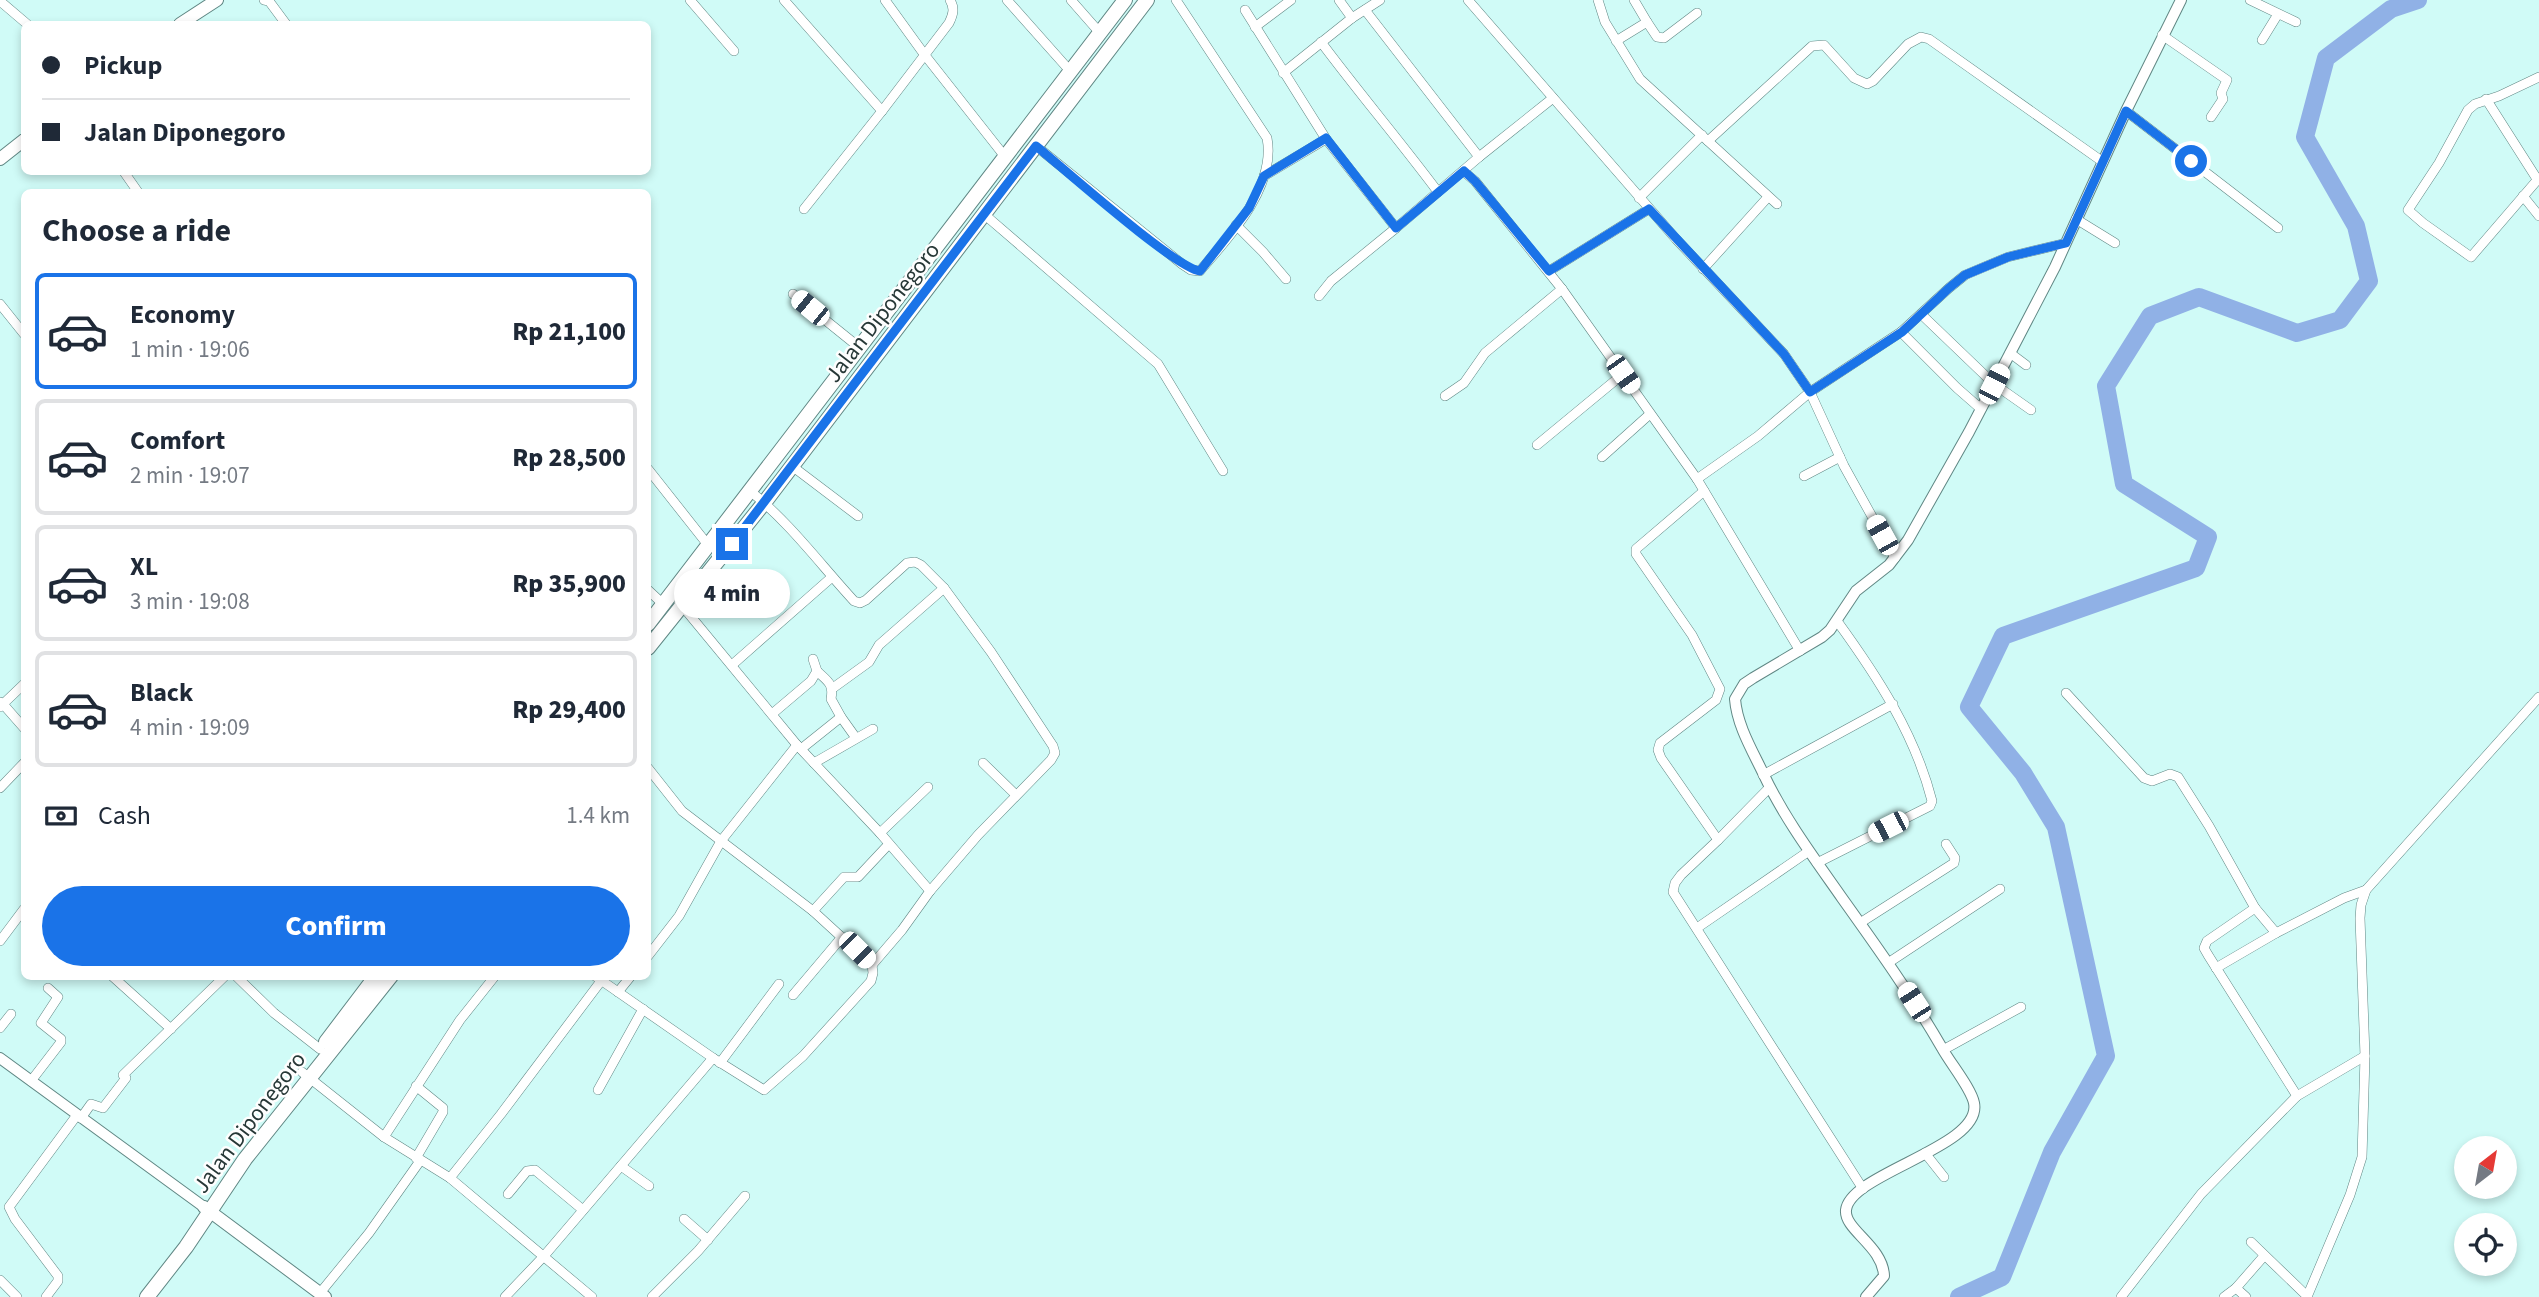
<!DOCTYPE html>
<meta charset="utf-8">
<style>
body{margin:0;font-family:"Source Sans 3",sans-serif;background:#f6f6f7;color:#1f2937;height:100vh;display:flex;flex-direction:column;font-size:26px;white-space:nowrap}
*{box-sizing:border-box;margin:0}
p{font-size:23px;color:#747a83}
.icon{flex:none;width:38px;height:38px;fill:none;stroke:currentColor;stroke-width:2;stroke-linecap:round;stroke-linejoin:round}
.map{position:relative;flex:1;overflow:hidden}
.details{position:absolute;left:21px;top:189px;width:630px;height:791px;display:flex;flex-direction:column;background:#fff;border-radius:10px;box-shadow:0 4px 10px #0003}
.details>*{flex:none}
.top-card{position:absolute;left:21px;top:21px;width:630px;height:154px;border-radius:10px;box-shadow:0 4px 10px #0003;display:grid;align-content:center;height:154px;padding:0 21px;background:#fff}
.needle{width:46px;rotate:31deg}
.controls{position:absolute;left:2454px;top:1136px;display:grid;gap:14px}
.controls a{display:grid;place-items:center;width:63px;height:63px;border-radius:50%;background:#fff;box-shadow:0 4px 10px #0003;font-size:35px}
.end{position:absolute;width:32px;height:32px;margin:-16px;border:9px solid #1a73e8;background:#fff;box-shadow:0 0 0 4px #fff}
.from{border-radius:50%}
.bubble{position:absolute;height:49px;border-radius:24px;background:#fff;box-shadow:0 4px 10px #0003;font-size:23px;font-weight:800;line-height:49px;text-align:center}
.car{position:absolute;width:21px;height:42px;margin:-21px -10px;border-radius:9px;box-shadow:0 0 5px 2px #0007;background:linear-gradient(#fff 24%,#345 0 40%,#fff 0 76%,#345 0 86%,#fff 0)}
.top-card b{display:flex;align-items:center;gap:24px;height:66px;font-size:26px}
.top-card b+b{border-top:2px solid #e0e1e3}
.top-card i{width:18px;height:18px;background:#1f2937}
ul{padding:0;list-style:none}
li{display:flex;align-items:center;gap:21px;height:116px;margin:0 14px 10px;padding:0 7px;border:4px solid #e0e1e3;border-radius:10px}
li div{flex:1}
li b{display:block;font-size:26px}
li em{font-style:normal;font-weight:800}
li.on{border-color:#1a73e8}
li>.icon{width:63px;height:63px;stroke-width:1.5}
h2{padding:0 21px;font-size:32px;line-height:84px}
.pay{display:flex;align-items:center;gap:18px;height:77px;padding:0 21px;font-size:26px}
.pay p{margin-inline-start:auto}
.cta{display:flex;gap:14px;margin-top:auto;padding:14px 21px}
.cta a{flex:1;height:80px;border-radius:42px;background:#1a73e8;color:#fff;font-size:28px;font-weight:800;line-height:80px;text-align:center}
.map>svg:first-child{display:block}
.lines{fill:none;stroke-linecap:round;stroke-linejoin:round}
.river{stroke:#90b1e6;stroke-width:18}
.minor-casing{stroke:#608784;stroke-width:10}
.tertiary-casing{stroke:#608784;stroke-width:12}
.secondary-casing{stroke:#608784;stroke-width:14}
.primary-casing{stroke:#608784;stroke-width:16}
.minor{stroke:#fff;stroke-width:9}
.tertiary{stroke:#fff;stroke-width:10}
.secondary{stroke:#fff;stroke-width:12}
.primary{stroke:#fff;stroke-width:14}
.route{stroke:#1a73e8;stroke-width:9}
.labels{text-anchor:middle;stroke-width:5;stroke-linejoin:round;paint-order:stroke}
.street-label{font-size:23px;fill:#273837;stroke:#fefefe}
</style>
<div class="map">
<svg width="2539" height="1297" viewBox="0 0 2539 1297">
<rect width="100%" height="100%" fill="#d0fbf7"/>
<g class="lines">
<polyline class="river" points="1959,1297 2002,1277 2052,1152 2106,1056 2056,827 2023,773 1969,707 2003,636 2196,568 2208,537 2124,484 2106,386 2150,316 2199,297 2297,333 2340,320 2369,281 2356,226 2305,137 2326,58 2391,9 2418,0"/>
<g class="minor-casing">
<g id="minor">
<polyline points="264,0 269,1 286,24"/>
<polyline points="690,0 734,51"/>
<path d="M784,0l98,111 67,-88c4,-8 6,-15 1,-23"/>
<polyline points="885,0 924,54 1006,158"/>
<polyline points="1007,0 1071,72"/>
<polyline points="1071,0 1100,33"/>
<polyline points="1339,0 1352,18"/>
<polyline points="1468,0 1676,239 1784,354 1810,392 1844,466 1895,558"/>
<polyline points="1598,0 1605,22 1640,79 1777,204"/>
<polyline points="1634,0 1647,22"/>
<polyline points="2250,0 2296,22"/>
<polyline points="0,1 27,24"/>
<polyline points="1245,10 1326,139"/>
<polyline points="1365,10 1479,157 1396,228"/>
<polyline points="1255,27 1291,0"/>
<polyline points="2162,35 2227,80 2221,93 2223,99 2211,117"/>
<polyline points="2262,40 2278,14"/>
<polyline points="1616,41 1647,22 1657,37 1664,38 1697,13"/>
<path d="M1321,42c38,51 79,99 117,150"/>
<polyline points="1283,73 1352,18 1380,0"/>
<polyline points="2539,77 2499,96 2475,104 2468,110 2439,163 2408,210 2423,223 2471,257 2539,178"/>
<polyline points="2486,99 2537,179"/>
<polyline points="2126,111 2278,228"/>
<polyline points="1708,141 1812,46 1824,45 1854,78 1867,84 1873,81 1908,44 1921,37 1929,39 2103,162"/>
<path d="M1036,146l146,118 9,6 9,1 4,-5c29,-33 72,-81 63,-128l-91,-138"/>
<polyline points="1479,157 1553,98"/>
<polyline points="1463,171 1475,181 1562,289 1697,479 1800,651"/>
<polyline points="124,172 138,192"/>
<polyline points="1264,176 1326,139 1396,228 1331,281 1319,296"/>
<polyline points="2523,196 2539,216"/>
<polyline points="1639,198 1702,135"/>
<polyline points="804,209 882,111"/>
<polyline points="985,215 1158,364 1223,471"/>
<polyline points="2076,219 2115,243"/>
<polyline points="1236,225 1263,252 1286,279"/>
<polyline points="1703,269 1768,197"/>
<polyline points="1549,271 1649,209"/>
<polyline points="793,294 860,348"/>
<polyline points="0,304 24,334"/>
<polyline points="1921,314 1994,384 2031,410"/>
<polyline points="1901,332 1957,388 1981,409"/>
<polyline points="2010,353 2026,365"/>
<polyline points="1445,396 1464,383 1485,353 1562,289"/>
<polyline points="1537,445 1623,374"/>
<polyline points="1602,457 1650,414"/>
<polyline points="792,466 858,516"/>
<polyline points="648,469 708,545"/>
<polyline points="1804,476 1840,457"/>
<polyline points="1697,479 1758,436 1810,392 1901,332 1949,288 1965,275 2008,257 2066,243"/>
<path d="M750,491c39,31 70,73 104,110l6,2 6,-3 41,-37 8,-1 6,3 23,23 47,64 62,94 2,7 -4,7 -73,75 -48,56"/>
<polyline points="1704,491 1636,549 1636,554 1692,635 1720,689 1716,700 1660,743 1658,750 1661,758 1718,840"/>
<polyline points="648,590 663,604"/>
<polyline points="732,665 832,577"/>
<path d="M817,671c10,10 17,12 14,28l10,18 15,21"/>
<polyline points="833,688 869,662 879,645 944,588"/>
<polyline points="2066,693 2144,778 2152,781 2170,774 2178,777 2209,826 2255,908"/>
<polyline points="0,702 3,704 24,684"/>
<polyline points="0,707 3,704 24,728"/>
<polyline points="772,714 811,681 817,671 813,659"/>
<polyline points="801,749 841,717"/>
<polyline points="814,763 873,729"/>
<polyline points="983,763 1016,795"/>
<polyline points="648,768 682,811 813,911 872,965 902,930 930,891 880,833 797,745 679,602"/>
<polyline points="1763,775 1893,704"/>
<polyline points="0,788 24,763"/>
<polyline points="1769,788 1718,840 1681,875 1675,883 1673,892 1863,1189"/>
<polyline points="880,833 928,787"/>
<path d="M1817,863l113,-57 2,-5c-17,-67 -55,-125 -95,-180"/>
<polyline points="813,911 844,877 858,877 888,845"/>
<polyline points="1860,923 1954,863 1955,858 1946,844"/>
<polyline points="1697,928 1809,851"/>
<polyline points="0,941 24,909"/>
<polyline points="648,956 679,916 721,841 797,745"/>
<polyline points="1888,963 2000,889"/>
<polyline points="2216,968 2276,933"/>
<polyline points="112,976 171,1029"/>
<polyline points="236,976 274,1013 320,1049"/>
<polyline points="595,976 713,1058 764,1090 803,1056 871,981 873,973 872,965"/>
<polyline points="618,992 631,976"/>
<polyline points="793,995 842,937"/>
<polyline points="0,1028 11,1014"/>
<polyline points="1943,1050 2021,1007"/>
<polyline points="720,1063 779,984"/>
<polyline points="302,1072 384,1137 450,1178 592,1297"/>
<polyline points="123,1075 225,976"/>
<polyline points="31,1081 61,1042 61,1039 41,1023 58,997 48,988"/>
<polyline points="598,1090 643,1009"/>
<polyline points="2297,1096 2365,1056"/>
<polyline points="81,1118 91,1104 103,1108 126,1078"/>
<polyline points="384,1137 460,1020 495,976"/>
<polyline points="1925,1153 1944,1177"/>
<polyline points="416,1158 443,1112 443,1108 416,1086"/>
<polyline points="621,1166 649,1186"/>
<polyline points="450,1178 501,1114 601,981"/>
<polyline points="508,1194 527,1171 535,1170 583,1210"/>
<polyline points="684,1219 708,1240"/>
<polyline points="2251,1242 2307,1296"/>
<polyline points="0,1280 17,1297"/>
<polyline points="2236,1288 2246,1297"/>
<polyline points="320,1293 369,1233 420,1161"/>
<polyline points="46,1297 58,1281 58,1276 15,1219 9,1207 77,1115"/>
<polyline points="505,1297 544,1256 713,1058"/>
<polyline points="652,1297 698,1251 745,1196"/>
<polyline points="2121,1297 2201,1194 2297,1096 2208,955 2204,948 2207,941 2255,908 2276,933 2344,898 2366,890"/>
<polyline points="2224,1297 2236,1288 2264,1256"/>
<polyline points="2307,1297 2350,1195 2362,1157 2365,1056 2360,918 2361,905 2366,890 2539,697"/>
</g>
</g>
<g class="tertiary-casing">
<g id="tertiary">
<polyline points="0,1058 204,1207"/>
<path d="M1866,1297l18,-21c-1,-30 -40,-46 -38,-66 4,-37 137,-63 128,-107 -3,-15 -24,-40 -32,-55 -30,-52 -65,-101 -100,-150 -28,-40 -58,-80 -79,-125 -11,-23 -26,-48 -28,-74l9,-15 9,-6 69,-41 8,-7 26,-39 33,-26 19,-25 61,-108 86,-165 71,-156 55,-111"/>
</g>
</g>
<g class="secondary-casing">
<g id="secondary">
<polyline points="180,24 217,0"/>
<polyline points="0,159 24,140"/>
<polyline points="204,1207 325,1297"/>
</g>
</g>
<g class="primary-casing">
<g id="primary">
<polyline points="648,624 1125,0"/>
<polyline points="648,648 764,503 1147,0"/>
<polyline points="326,1042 376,976"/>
<polyline points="147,1297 186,1247 245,1159 391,976"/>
</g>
</g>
<use href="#minor" class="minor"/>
<use href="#tertiary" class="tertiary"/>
<use href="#secondary" class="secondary"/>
<use href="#primary" class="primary"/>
</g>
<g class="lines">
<path class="route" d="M732,544l304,-398c27,22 139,122 164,125l49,-63 15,-32 62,-38 70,90 68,-57 11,10 74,90 100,-62 135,145 26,38 92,-60 47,-44 16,-13 43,-18 58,-14 60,-132 65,50"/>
</g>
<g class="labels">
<g class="street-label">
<text transform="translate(882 312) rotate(-52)" y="8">Jalan Diponegoro</text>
<text transform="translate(249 1122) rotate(-53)" y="8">Jalan Diponegoro</text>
</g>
</g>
</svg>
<div class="controls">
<a><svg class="needle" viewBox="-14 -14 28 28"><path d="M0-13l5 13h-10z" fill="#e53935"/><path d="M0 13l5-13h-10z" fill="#747a83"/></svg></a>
<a><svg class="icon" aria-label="locate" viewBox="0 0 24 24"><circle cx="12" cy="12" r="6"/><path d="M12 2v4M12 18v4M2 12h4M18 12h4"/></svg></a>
</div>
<i class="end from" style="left:2191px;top:161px"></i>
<i class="end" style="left:732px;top:544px"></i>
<div class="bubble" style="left:674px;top:569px;width:116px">4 min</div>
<i class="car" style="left:810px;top:308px;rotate:309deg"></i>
<i class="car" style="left:1623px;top:374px;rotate:145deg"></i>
<i class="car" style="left:1994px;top:384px;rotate:27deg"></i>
<i class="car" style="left:1882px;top:535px;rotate:331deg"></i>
<i class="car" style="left:1888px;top:827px;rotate:243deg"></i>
<i class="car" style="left:857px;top:950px;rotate:135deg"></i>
<i class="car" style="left:1914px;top:1002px;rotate:327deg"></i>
<div class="top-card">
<b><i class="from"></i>Pickup</b>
<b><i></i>Jalan Diponegoro</b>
</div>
<section class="details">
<h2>Choose a ride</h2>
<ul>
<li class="on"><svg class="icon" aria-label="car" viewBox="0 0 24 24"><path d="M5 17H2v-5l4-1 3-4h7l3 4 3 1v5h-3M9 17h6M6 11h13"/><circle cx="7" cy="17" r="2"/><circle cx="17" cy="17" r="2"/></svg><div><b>Economy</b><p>1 min · 19:06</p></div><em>Rp 21,100</em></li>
<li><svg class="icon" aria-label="car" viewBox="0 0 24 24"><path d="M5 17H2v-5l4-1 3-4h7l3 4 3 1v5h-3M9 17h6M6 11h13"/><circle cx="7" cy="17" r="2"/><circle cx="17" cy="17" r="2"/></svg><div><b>Comfort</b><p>2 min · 19:07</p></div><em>Rp 28,500</em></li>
<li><svg class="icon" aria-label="car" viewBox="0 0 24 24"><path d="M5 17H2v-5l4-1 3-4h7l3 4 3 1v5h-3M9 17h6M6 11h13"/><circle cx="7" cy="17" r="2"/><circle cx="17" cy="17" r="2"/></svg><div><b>XL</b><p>3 min · 19:08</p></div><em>Rp 35,900</em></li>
<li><svg class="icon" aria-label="car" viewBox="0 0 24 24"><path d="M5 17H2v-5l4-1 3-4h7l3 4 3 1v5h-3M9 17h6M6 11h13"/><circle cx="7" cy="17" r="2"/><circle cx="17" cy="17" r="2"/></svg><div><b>Black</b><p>4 min · 19:09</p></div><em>Rp 29,400</em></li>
</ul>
<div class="pay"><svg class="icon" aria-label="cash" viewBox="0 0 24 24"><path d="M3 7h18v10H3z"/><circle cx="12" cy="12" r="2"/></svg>Cash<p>1.4 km</p></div>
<div class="cta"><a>Confirm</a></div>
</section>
</div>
